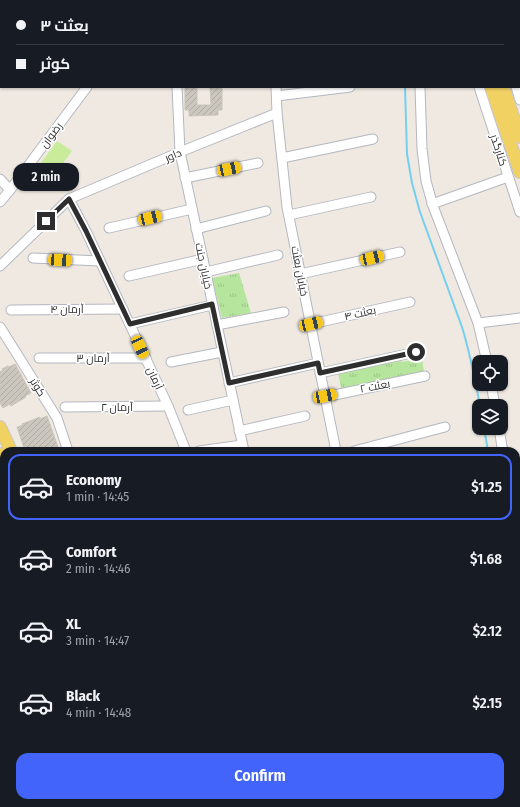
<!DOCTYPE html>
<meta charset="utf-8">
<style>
body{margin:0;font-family:"Fira Sans Condensed",Cairo,sans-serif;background:#20242c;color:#f1f3f6;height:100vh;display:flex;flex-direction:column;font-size:15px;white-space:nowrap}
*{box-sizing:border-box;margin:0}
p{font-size:13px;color:#9ea1a6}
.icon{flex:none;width:22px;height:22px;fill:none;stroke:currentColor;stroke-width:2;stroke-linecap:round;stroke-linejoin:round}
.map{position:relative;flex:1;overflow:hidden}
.drawer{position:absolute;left:0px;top:447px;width:520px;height:360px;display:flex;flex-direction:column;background:#171b24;border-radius:12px 12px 0 0;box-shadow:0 1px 3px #0004}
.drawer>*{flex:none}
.top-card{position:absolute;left:0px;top:0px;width:520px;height:88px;box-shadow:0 1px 3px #0004;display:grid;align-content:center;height:88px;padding:0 16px;background:#171b24}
.tools{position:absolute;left:472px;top:355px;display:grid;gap:8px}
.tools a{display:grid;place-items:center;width:36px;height:36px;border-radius:8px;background:#171b24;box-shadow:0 1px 3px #0004;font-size:20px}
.end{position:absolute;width:18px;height:18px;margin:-9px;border:5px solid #2e2e2e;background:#fff;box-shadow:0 0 0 2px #fff}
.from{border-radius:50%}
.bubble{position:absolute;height:28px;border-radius:12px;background:#171b24;box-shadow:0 1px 3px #0004;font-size:13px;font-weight:600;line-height:28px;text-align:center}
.car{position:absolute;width:12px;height:24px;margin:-12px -6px;border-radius:5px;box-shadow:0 0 3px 1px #0007;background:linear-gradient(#f5c518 24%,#345 0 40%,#f5c518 0 76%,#345 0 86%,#f5c518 0)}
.top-card b{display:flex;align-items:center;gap:14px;height:38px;font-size:15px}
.top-card b+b{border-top:1px solid #363941}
.top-card i{width:10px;height:10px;background:#f1f3f6}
ul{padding:7px 0 0;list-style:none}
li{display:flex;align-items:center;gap:12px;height:66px;margin:0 8px 6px;padding:0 8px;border:2px solid transparent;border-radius:12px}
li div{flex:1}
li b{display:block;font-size:15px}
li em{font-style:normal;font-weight:600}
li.current{border-color:#4264fb}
li>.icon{width:36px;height:36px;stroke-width:1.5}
.button{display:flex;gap:8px;margin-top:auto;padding:8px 16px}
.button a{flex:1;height:46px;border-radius:12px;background:#4264fb;color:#fff;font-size:16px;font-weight:600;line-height:46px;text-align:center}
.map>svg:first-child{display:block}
.park{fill:url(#park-tufts)}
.pitch{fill:#c9ec9a}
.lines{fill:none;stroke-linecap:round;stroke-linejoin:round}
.stream{stroke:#75cff0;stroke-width:2}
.building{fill:url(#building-hatch);stroke:#cbc5ba}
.minor-casing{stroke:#b4b7c1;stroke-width:11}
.major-casing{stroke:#c9c9c9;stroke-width:14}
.minor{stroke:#fff;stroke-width:9}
.major{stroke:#f2d163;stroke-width:12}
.route{stroke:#2e2e2e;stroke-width:5}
.labels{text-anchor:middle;stroke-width:3;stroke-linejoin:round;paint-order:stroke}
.street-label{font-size:11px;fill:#2e2e2e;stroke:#fff}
</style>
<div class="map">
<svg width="520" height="807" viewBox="0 0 520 807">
<defs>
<pattern id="park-tufts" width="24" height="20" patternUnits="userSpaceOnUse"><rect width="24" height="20" fill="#b6e59e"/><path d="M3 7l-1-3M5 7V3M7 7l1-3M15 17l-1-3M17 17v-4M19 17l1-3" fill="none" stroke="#9dc588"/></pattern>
<pattern id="building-hatch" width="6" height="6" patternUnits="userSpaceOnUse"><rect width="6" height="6" fill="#cbc7bf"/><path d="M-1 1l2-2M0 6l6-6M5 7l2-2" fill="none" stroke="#afaba4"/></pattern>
</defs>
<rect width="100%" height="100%" fill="#efe9e1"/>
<g class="park">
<polygon points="239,273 251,313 222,318 212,278"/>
<polygon points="422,358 424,373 342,391 338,373 399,360 402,362"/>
</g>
<g class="pitch">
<polygon points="57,141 72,151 49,182 35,171"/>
<polygon points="211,803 441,803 442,807 214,807"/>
</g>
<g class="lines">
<g class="stream">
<polyline points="390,0 390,1"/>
<path d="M405,87l2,67 5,29 8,29 42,115c8,26 13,52 18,79"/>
<polyline points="484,428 488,451"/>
<polyline points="516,551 520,560"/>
</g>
</g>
<g class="building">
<polygon points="185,87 197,87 197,105 211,105 210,87 222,87 222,110 218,110 218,115 189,116 189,110 185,110"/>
<polygon points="15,364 31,393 25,396 26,397 11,406 10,404 3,408 0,403 0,372 3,370 2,369 8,366 9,367"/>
<polygon points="47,416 58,447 51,449 52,451 25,451 17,427 23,425 22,424 40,417 40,419"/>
</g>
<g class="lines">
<g class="minor-casing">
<g id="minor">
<polyline points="258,0 259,1"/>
<polyline points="404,0 404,1"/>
<polyline points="449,0 449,1"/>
<polyline points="486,0 486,1"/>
<polyline points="184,1 186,0"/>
<polyline points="177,87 180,152 244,451"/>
<polyline points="276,87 277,113 287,207 336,451"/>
<polyline points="420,87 422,149 426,181 433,206 478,323 487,362"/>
<polyline points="479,87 520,212"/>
<polyline points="516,87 520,100"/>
<polyline points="277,96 350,87"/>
<polyline points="282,158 373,139"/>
<polyline points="185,178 258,163"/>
<polyline points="0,179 10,190"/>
<polyline points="69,199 86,231 168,406 186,451"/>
<polyline points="0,202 10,190 87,87"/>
<polyline points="432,204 508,177"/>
<polyline points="289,215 371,197"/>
<polyline points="109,228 192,209"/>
<polyline points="196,229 266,211"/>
<polyline points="33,258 100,261"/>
<polyline points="0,266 69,199 180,152 277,113"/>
<polyline points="206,272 278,255"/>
<polyline points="300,274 400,252"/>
<polyline points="129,276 203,259"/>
<polyline points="11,310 123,309"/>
<polyline points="478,323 520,318"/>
<polyline points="130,324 212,305"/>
<polyline points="311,324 410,302"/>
<polyline points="217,325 284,312"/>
<polyline points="0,327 57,418 68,451"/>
<polyline points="39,358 146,358"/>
<polyline points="171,362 222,352"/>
<polyline points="320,373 416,352"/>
<polyline points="229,383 318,363"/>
<polyline points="491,384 495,406"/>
<polyline points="325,397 425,376"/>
<polyline points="65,407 168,406"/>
<polyline points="188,410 233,400"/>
<polyline points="499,428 502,447 504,451"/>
<polyline points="239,431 305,416"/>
<polyline points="199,451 242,445"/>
<polyline points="354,451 445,427"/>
<polyline points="516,459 520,460"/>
<polyline points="0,468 4,470"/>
<polyline points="0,588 4,605"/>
<polyline points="0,636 4,636"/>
<polyline points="0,666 4,666"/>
<polyline points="0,691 4,691"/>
<polyline points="0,748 4,748"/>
<polyline points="219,803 221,807"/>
<polyline points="87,807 87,803"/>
<polyline points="167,807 173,803"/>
<polyline points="188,807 195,803"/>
<polyline points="397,807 398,803"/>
</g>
</g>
<g class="major-casing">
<g id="major">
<polyline points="461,0 461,1"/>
<polyline points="474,0 475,1"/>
<polyline points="491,87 520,172"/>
<polyline points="503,87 520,137"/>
<polyline points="0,427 11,451"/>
<polyline points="0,454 4,462"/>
<polyline points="58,807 58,803"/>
<polyline points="69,807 70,803"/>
</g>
</g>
<use href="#minor" class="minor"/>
<use href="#major" class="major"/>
</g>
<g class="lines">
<polyline class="route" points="46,221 69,199 86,231 130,324 212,304 229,383 318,363 320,373 416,352"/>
</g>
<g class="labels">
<g class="street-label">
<text transform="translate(51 135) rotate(-53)" y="4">رضوان</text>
<text transform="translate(499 150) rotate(72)" y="4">کنارگذر</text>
<text transform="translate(173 155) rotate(-23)" y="4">داور</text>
<text transform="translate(204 266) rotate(78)" y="4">خیابان جنت</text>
<text transform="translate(300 271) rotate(79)" y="4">خیابان بعثت</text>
<text x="67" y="313">آرمان ۴</text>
<text transform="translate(360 313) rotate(-13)" y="4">بعثت ۴</text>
<text x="93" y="362">آرمان ۳</text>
<text transform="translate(155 378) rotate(65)" y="4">آرمان</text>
<text transform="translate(375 386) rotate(-11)" y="4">بعثت ۲</text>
<text transform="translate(38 387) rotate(58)" y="4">کوثر</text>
<text x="117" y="411">آرمان ۲</text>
</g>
</g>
</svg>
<div class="tools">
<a><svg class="icon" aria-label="locate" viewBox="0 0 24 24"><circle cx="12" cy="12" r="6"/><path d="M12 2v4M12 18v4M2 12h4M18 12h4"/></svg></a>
<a><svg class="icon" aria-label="layers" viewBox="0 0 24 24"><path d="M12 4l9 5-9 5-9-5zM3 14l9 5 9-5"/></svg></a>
</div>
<i class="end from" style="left:416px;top:352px"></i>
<i class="end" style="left:46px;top:221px"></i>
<div class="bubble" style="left:13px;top:163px;width:66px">2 min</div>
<i class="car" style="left:229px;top:169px;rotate:78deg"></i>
<i class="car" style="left:150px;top:218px;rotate:77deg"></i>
<i class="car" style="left:372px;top:258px;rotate:77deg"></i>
<i class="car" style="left:60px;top:260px;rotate:93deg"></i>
<i class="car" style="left:311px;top:324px;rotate:77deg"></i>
<i class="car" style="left:140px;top:347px;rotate:155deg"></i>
<i class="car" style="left:325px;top:396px;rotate:79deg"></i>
<div class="top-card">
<b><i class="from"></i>بعثت ۳</b>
<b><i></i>کوثر</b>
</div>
<section class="drawer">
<ul>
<li class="current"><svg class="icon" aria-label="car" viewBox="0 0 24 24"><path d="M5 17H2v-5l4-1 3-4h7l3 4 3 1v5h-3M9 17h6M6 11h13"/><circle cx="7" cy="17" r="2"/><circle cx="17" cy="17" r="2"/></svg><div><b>Economy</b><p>1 min · 14:45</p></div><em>$1.25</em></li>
<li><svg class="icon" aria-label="car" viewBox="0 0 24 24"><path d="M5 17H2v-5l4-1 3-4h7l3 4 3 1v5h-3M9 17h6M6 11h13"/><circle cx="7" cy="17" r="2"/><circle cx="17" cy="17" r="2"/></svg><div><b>Comfort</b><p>2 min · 14:46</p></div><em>$1.68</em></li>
<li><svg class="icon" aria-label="car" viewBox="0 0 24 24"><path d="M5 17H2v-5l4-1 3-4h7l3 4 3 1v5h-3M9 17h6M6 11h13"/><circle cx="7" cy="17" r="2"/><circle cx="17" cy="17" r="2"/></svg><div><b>XL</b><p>3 min · 14:47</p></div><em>$2.12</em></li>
<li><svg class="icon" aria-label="car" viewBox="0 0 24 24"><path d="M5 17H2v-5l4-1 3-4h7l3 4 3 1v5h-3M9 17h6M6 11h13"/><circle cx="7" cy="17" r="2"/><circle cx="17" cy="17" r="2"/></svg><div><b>Black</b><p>4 min · 14:48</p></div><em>$2.15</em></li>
</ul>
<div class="button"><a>Confirm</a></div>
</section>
</div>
